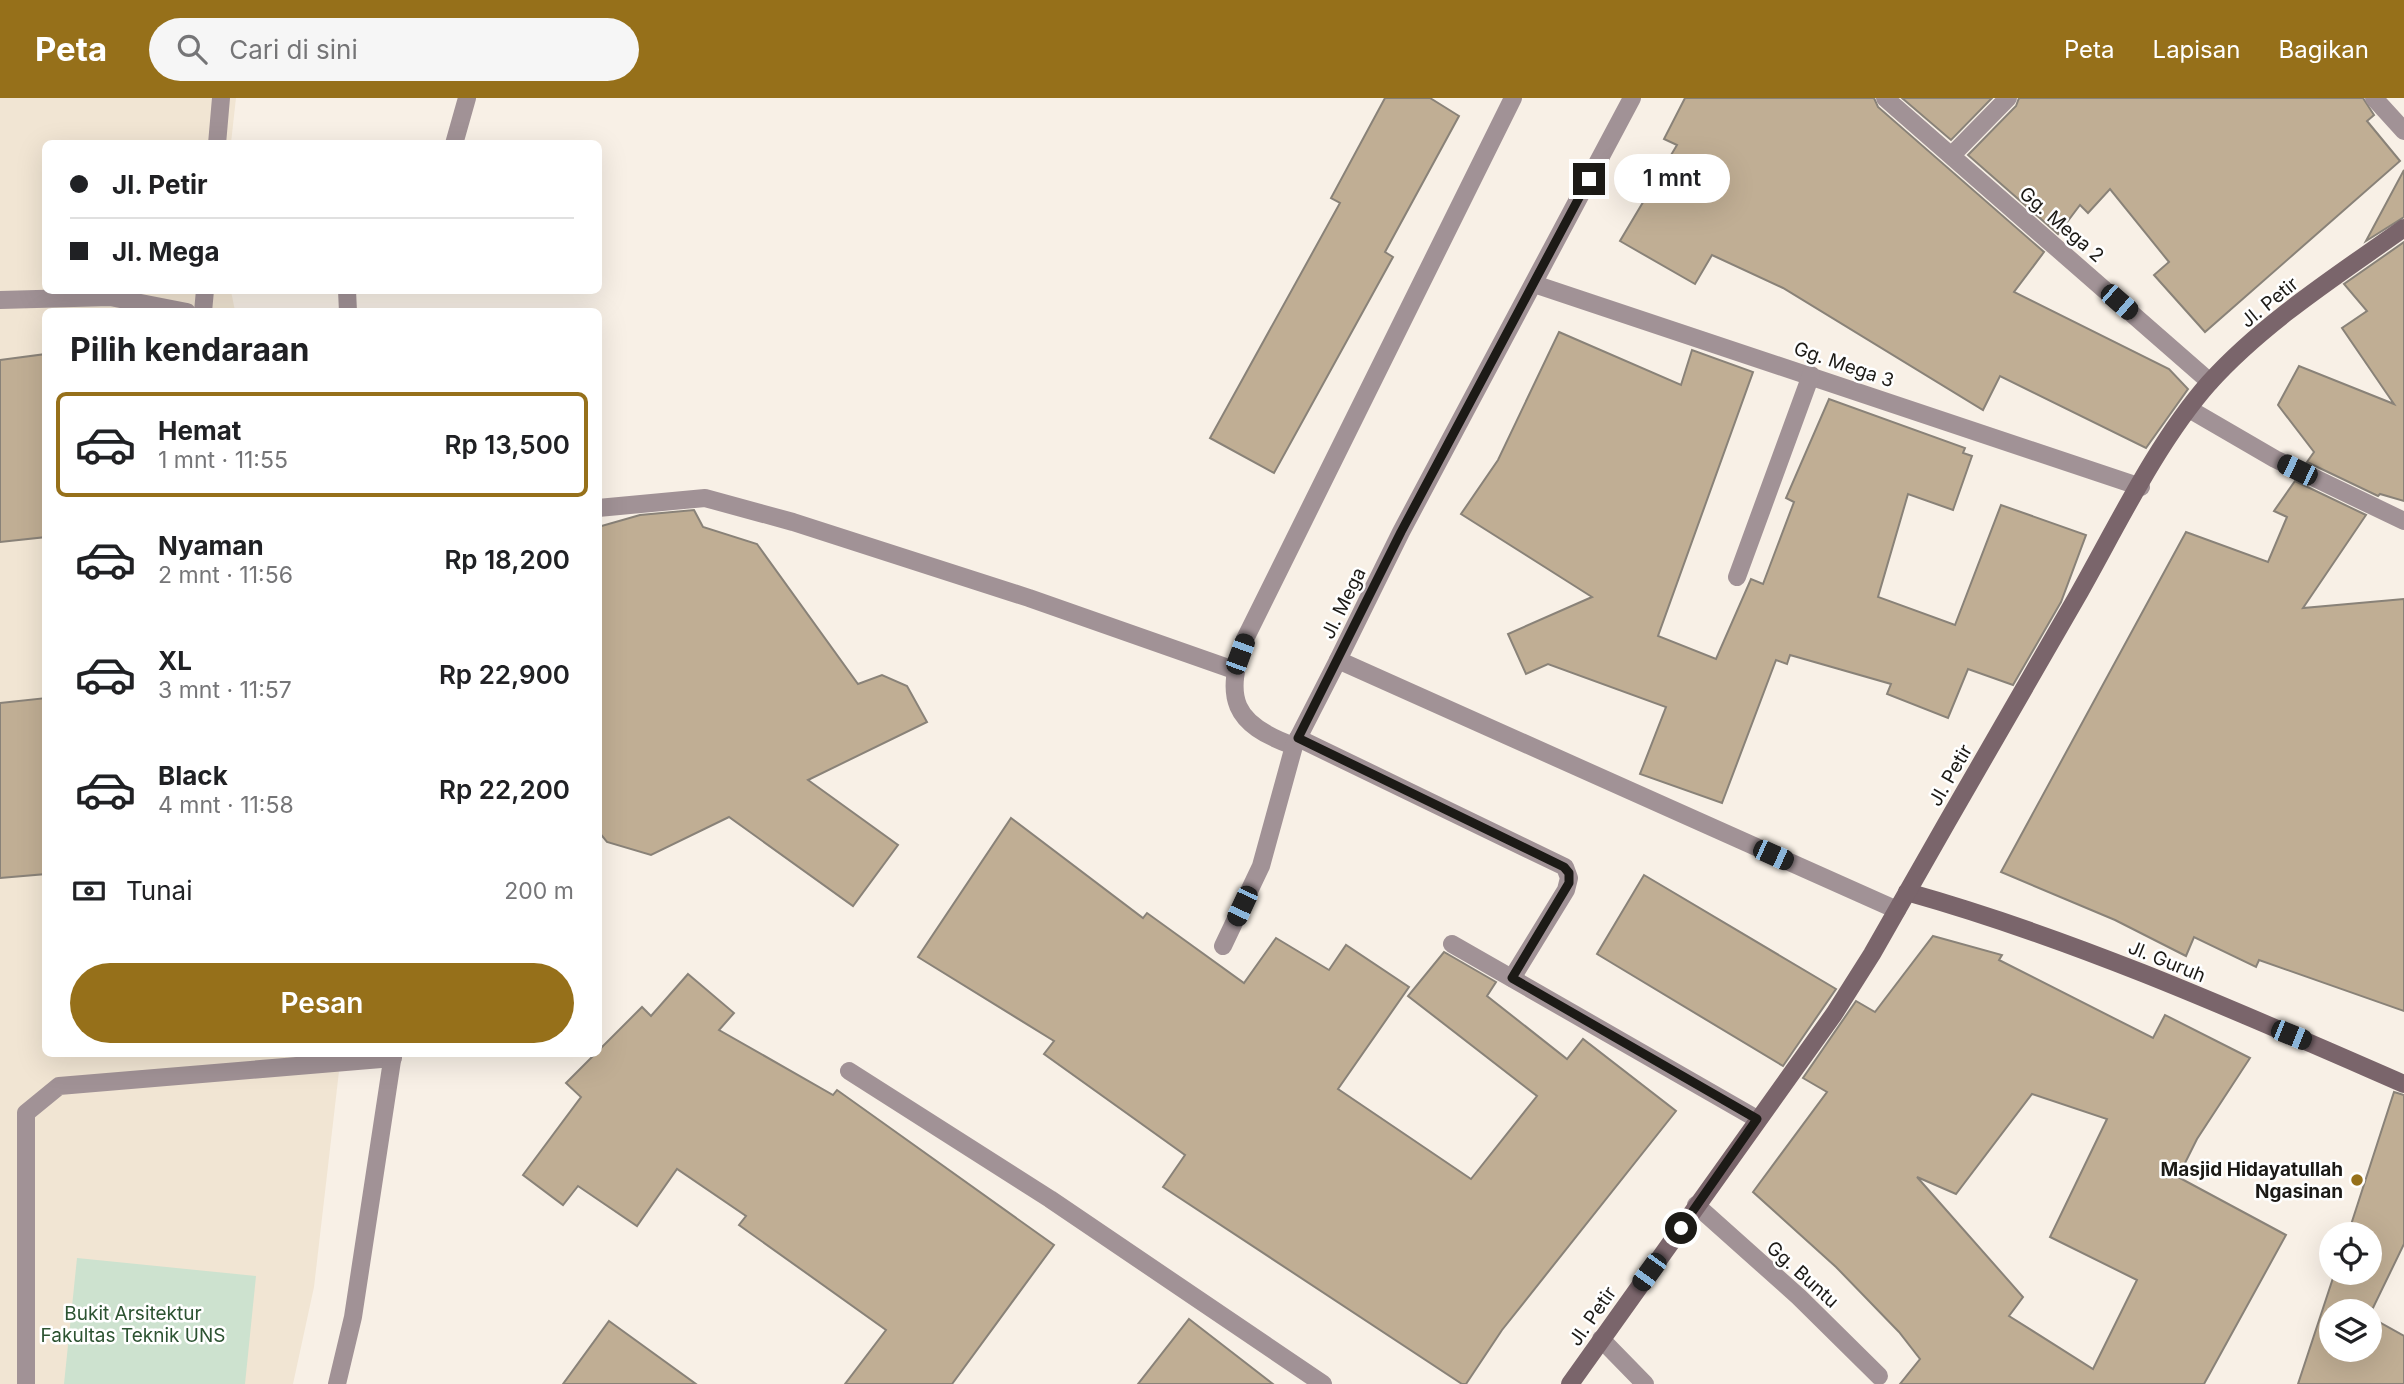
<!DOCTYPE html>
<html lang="id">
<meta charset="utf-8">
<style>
body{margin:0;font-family:Inter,sans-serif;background:#f6f6f6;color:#202124;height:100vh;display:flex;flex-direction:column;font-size:26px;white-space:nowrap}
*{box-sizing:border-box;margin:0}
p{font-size:23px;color:#757577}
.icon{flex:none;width:38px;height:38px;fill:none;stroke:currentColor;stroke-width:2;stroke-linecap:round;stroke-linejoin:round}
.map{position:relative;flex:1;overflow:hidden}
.panel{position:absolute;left:42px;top:210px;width:560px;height:749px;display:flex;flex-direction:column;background:#fff;border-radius:10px;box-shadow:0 7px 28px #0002}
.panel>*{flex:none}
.banner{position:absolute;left:42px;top:42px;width:560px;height:154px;border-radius:10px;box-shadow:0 7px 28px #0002;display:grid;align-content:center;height:154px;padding:0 28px;background:#fff}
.fabs{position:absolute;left:2319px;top:1124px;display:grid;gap:14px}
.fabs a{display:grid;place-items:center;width:63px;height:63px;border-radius:50%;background:#fff;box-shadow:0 7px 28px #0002;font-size:35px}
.end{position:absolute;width:32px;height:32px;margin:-16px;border:9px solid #1c1a16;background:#fff;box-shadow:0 0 0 4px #fff}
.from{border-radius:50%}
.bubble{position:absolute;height:49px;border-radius:24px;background:#fff;box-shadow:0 7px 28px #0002;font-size:23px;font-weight:600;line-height:49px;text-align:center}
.car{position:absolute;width:21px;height:42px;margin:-21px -10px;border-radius:9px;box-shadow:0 0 5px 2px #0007;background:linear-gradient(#222 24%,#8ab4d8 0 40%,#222 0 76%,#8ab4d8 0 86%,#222 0)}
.banner b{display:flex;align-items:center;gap:24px;height:66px;font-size:26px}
.banner b+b{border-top:2px solid #e0e0e0}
.banner i{width:18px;height:18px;background:#202124}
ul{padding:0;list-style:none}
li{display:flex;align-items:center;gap:21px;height:105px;margin:0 14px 10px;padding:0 14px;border:4px solid transparent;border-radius:10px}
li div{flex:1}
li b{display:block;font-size:26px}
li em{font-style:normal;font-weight:600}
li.on{border-color:#96701a}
li>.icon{width:63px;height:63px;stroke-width:1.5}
h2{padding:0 28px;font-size:32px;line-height:84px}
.pay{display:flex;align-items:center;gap:18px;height:77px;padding:0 28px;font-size:26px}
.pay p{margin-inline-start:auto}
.button{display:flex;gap:14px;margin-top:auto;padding:14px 28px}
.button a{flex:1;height:80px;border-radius:42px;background:#96701a;color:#fff;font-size:28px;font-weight:600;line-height:80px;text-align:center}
header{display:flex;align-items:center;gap:42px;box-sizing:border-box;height:98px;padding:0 35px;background:#96701a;color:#fff}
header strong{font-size:33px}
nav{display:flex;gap:38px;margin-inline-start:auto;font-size:24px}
.search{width:490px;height:63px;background:#f6f6f6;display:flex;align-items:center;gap:18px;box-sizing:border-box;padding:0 24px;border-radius:38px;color:#757577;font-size:26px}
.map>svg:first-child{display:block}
.built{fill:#f1e5d3}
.green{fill:#cde2cf}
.building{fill:#c0ae94;stroke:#898278;stroke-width:2;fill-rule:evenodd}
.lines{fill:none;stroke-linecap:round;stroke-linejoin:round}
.lane{stroke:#a19296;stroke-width:18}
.street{stroke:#a19296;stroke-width:18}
.secondary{stroke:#7a656b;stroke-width:18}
.route{stroke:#1c1a16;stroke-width:9}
.poi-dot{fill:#96701a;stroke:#fff;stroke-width:2.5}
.labels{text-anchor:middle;stroke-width:5;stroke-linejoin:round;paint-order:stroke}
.street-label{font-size:19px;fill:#1c1a16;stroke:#fff}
.poi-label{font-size:19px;font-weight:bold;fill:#1c1a16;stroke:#fff;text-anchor:end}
.park-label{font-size:19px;fill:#2c5331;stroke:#fff}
</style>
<header>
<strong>Peta</strong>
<div class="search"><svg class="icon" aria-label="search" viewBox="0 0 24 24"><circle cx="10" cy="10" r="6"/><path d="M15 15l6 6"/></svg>Cari di sini</div>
<nav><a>Peta</a><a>Lapisan</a><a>Bagikan</a></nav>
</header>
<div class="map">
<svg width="2404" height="1286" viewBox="0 0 2404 1286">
<rect width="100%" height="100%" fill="#f8f0e6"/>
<polygon class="built" points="0,0 236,0 231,45 46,46 46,192 231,193 235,213 46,214 46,956 341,956 314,1189 293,1286 0,1286"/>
<polygon class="green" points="77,1160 256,1178 245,1286 64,1286"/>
<g class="building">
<polygon points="1385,0 1430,0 1459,18 1385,154 1393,159 1274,375 1210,340 1340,105 1331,100"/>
<polygon points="1685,0 1874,0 1878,9 2044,154 2014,194 2169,271 2188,291 2146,350 2000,278 1983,312 1783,190 1712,157 1695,186 1620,143 1677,47 1664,41"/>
<polygon points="1902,0 1992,0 1951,42"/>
<polygon points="2019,0 2363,0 2374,17 2367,23 2400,63 2205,234 2154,177 2169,164 2110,91 2088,115 2080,107 2058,136 1968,57 2016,8"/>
<polygon points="2404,72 2404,119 2366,143"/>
<polygon points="2404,144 2404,403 2380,396 2378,398 2307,364 2314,354 2278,307 2299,268 2394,306 2342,230 2367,213 2344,186"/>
<polygon points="1559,234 1681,287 1692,252 1753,274 1658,538 1716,561 1751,481 1763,486 1794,404 1786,400 1829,301 1965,350 1963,355 1972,358 1953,412 1908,396 1878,499 1955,527 2001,407 2086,437 2061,504 2013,587 1968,571 1948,620 1887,596 1891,586 1790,557 1787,566 1776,562 1722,705 1640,676 1666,609 1548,566 1526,576 1508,536 1592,499 1461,416 1498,362"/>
<polygon points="46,256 46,439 0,444 0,262"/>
<polygon points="2295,383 2366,417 2303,510 2404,501 2404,913 2259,862 2256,869 2194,839 2186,858 2115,822 2001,774 2186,434 2268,464 2287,419 2274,413"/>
<polygon points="694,412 703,429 757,446 858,586 882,577 907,588 927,624 808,682 898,747 853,808 729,719 651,757 607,744 598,733 598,429 640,417"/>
<polygon points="46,600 46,776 0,780 0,605"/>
<polygon points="1011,720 1143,820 1147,815 1244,885 1276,840 1329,872 1346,847 1409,889 1338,991 1471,1081 1537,998 1408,898 1444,854 1496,884 1487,898 1567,961 1583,941 1676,1013 1502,1232 1466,1286 1462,1286 1163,1089 1185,1057 1044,956 1054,943 918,859"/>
<polygon points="1644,777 1836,891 1783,968 1597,856"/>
<path d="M1933,838l69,19 -3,5 154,78 12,-23 85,43 -53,81 -19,38 108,58 -82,149h-304l20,-25 -21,-27 -63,-65 -83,-75 74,-100 -24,-14 53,-77 19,11zM2032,996l75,25 -57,118 87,43 -44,89 -84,-53 14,-19 -106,-120 39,17z"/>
<polygon points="688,876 734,915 719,932 833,997 837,992 1054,1147 952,1286 845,1286 886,1232 739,1127 746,1118 677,1071 637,1128 578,1088 563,1107 523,1077 581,999 566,985 642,909 651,918"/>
<polygon points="2394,994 2404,997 2404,1146 2370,1216 2370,1213 2331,1213 2331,1251 2370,1251 2370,1219 2404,1238 2404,1286 2298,1286 2335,1174 2370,1174 2370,1136 2348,1136"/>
<polygon points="1189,1221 1273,1286 1138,1286"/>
<polygon points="609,1223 696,1286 563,1286"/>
</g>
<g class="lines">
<g class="lane">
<polyline points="217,46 221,0"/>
<polyline points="0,202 110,199 187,214"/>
<polyline points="203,214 205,192"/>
<polyline points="1298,640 1565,769 1569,780 1566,792 1512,880"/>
<path d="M1294,648c-62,-22 -70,-48 -49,-107l268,-541"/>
<polyline points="1452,846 1757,1021"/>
<polyline points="1223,848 1261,768 1294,648 1338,562"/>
<polyline points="849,973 1050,1101 1323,1286"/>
<polyline points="26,1286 26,1015 59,988 393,960"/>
<polyline points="337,1286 353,1219 393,956"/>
</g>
<g class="street">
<polyline points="1632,0 1401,434 1338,562 1897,812"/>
<polyline points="1885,0 2210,284"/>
<polyline points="2374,0 2404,33"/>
<polyline points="454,46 467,0"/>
<polyline points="1952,57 2008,0"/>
<polyline points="1534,186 2141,389"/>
<polyline points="347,192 348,214"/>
<polyline points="2189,311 2275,361 2404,423"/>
<polyline points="598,410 705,400 793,424 1029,500 1234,572"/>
<polyline points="1737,479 1811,277"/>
<polyline points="1696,1107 1799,1199 1879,1278"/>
<polyline points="1601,1241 1645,1286"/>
</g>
<g class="secondary">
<path d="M1907,794c171,48 334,121 497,192"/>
<path d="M1570,1286l264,-370 38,-60c68,-120 137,-240 206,-359 39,-69 79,-153 131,-212 55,-61 129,-108 195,-155"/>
</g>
</g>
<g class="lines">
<polyline class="route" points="1589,81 1401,434 1298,640 1564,769 1569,775 1569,785 1512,880 1757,1021 1681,1130"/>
</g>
<circle class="poi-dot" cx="2357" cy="1082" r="7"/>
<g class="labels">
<g class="street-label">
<text transform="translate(2062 126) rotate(41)" y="7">Gg. Mega 2</text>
<text transform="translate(2269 204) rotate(-39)" y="7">Jl. Petir</text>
<text transform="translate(1844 266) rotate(19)" y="7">Gg. Mega 3</text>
<text transform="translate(1343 505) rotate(-64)" y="7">Jl. Mega</text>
<text transform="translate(1950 677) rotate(-60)" y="7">Jl. Petir</text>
<text transform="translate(2167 863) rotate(22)" y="7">Jl. Guruh</text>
<text transform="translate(1803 1176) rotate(42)" y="7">Gg. Buntu</text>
<text transform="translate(1592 1218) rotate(-55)" y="7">Jl. Petir</text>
</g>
<g class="poi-label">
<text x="2343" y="1078">Masjid Hidayatullah<tspan x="2343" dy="22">Ngasinan</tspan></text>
</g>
<g class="park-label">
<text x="133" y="1222">Bukit Arsitektur<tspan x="133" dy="22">Fakultas Teknik UNS</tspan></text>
</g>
</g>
</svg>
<div class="fabs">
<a><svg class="icon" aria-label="locate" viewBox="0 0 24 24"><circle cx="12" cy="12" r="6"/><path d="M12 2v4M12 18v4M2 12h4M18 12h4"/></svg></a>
<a><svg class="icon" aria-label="layers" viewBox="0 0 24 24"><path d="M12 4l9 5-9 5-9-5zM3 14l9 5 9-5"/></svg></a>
</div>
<i class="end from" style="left:1681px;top:1130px"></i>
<i class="end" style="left:1589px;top:81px"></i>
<div class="bubble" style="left:1614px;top:56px;width:116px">1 mnt</div>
<i class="car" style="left:2119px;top:204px;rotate:131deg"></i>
<i class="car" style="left:2297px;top:372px;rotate:296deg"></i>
<i class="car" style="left:1240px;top:556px;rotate:20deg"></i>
<i class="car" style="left:1773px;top:757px;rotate:114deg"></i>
<i class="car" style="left:1242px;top:808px;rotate:205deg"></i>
<i class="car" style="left:2291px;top:937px;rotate:112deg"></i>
<i class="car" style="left:1649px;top:1174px;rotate:216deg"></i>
<div class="banner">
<b><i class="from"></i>Jl. Petir</b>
<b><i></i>Jl. Mega</b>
</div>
<section class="panel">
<h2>Pilih kendaraan</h2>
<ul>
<li class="on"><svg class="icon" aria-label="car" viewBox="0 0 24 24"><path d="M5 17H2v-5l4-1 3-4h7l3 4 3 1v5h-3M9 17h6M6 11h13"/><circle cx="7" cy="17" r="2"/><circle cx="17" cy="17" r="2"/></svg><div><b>Hemat</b><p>1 mnt · 11:55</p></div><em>Rp 13,500</em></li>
<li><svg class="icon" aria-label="car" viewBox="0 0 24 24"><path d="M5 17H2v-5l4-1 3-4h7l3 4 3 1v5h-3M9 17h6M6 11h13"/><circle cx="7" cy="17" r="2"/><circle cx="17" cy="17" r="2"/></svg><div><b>Nyaman</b><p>2 mnt · 11:56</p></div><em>Rp 18,200</em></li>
<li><svg class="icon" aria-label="car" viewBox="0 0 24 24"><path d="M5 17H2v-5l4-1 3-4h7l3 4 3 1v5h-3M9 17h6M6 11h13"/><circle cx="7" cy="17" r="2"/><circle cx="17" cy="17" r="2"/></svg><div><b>XL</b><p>3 mnt · 11:57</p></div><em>Rp 22,900</em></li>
<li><svg class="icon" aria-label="car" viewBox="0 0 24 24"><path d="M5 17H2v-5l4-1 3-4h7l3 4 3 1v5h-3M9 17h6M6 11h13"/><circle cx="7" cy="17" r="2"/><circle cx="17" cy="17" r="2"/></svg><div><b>Black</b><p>4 mnt · 11:58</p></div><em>Rp 22,200</em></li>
</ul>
<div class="pay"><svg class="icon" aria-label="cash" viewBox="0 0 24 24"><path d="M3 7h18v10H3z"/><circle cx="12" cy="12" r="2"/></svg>Tunai<p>200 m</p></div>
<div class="button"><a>Pesan</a></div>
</section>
</div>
